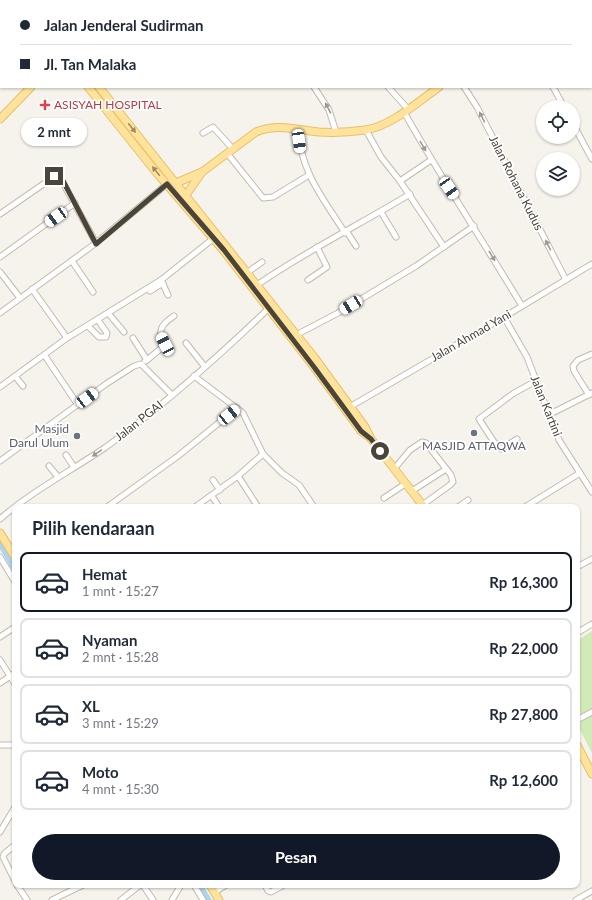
<!DOCTYPE html>
<html lang="id">
<meta charset="utf-8">
<style>
body{margin:0;font-family:Lato,sans-serif;background:#f2f2f3;color:#1f2937;height:100vh;display:flex;flex-direction:column;font-size:15px;white-space:nowrap}
*{box-sizing:border-box;margin:0}
p{font-size:13px;color:#747a83}
.icon{flex:none;width:22px;height:22px;fill:none;stroke:currentColor;stroke-width:2;stroke-linecap:round;stroke-linejoin:round}
.map{position:relative;flex:1;overflow:hidden}
.panel{position:absolute;left:12px;top:504px;width:568px;height:384px;display:flex;flex-direction:column;background:#fff;border-radius:8px;box-shadow:0 1px 3px #0004}
.panel>*{flex:none}
.top-card{position:absolute;left:0px;top:0px;width:592px;height:88px;box-shadow:0 1px 3px #0004;display:grid;align-content:center;height:88px;padding:0 20px;background:#fff}
.controls{position:absolute;left:536px;top:100px;display:grid;gap:8px}
.controls a{display:grid;place-items:center;width:44px;height:44px;border-radius:50%;background:#fff;box-shadow:0 1px 3px #0004;font-size:20px}
.end{position:absolute;width:18px;height:18px;margin:-9px;border:5px solid #4b4439;background:#fff;box-shadow:0 0 0 2px #fff}
.from{border-radius:50%}
.bubble{position:absolute;height:28px;border-radius:14px;background:#fff;box-shadow:0 1px 3px #0004;font-size:13px;font-weight:700;line-height:28px;text-align:center}
.car{position:absolute;width:12px;height:24px;margin:-12px -6px;border-radius:5px;box-shadow:0 0 3px 1px #0007;background:linear-gradient(#fff 24%,#345 0 40%,#fff 0 76%,#345 0 86%,#fff 0)}
.top-card b{display:flex;align-items:center;gap:14px;height:38px;font-size:15px}
.top-card b+b{border-top:1px solid #e0e1e3}
.top-card i{width:10px;height:10px;background:#1f2937}
ul{padding:0;list-style:none}
li{display:flex;align-items:center;gap:12px;height:60px;margin:0 8px 6px;padding:0 12px;border:2px solid #e0e1e3;border-radius:8px}
li div{flex:1}
li b{display:block;font-size:15px}
li em{font-style:normal;font-weight:700}
li.current{border-color:#111827}
li>.icon{width:36px;height:36px;stroke-width:1.5}
h2{padding:0 20px;font-size:18px;line-height:48px}
.button{display:flex;gap:8px;margin-top:auto;padding:8px 20px}
.button a{flex:1;height:46px;border-radius:24px;background:#111827;color:#fff;font-size:16px;font-weight:700;line-height:46px;text-align:center}
.map>svg:first-child{display:block}
.green{fill:#d2eab5}
.lines{fill:none;stroke-linecap:round;stroke-linejoin:round}
.canal{stroke:#a9d4f2;stroke-width:5}
.minor-casing{stroke:#c2bbae;stroke-width:7}
.major-casing{stroke:#e6c16a;stroke-width:9}
.minor{stroke:#fff;stroke-width:5}
.major{stroke:#ffe39c;stroke-width:7}
.oneway{fill:#9c9892}
.oneway2{fill:#9c8c66}
.route{stroke:#4b4439;stroke-width:5}
.health-dot{fill:#e0444e;stroke:#fff;stroke-width:1.5}
.worship-dot{fill:#6b7280;stroke:#fff;stroke-width:1.5}
.labels{text-anchor:middle;stroke-width:3.5;stroke-linejoin:round;paint-order:stroke}
.health-label{font-size:12px;fill:#be3a42;stroke:#fff;text-anchor:start}
.street-label{font-size:12px;fill:#4b4439;stroke:#fff}
.worship-label{font-size:12px;fill:#5b616d;stroke:#fff;text-anchor:end}
</style>
<div class="map">
<svg width="592" height="900" viewBox="0 0 592 900">
<rect width="100%" height="100%" fill="#f6f3ec"/>
<polygon class="green" points="592,631 592,753 577,724 577,641"/>
<g class="lines">
<g class="canal">
<polyline points="0,544 15,570"/>
<polyline points="200,885 209,900"/>
</g>
<g class="minor-casing">
<g id="minor">
<polyline points="231,0 232,1"/>
<polyline points="316,0 317,1"/>
<polyline points="496,0 496,1"/>
<polyline points="535,0 536,1"/>
<polyline points="557,0 557,1"/>
<polyline points="569,0 569,1"/>
<polyline points="442,1 444,0"/>
<polyline points="591,38 592,40"/>
<polyline points="314,87 329,110 336,132"/>
<polyline points="388,87 408,109"/>
<polyline points="464,87 477,107 566,280"/>
<polyline points="553,87 564,107"/>
<path d="M404,112c37,66 79,129 118,194"/>
<polyline points="573,124 592,159"/>
<path d="M299,130c0,40 26,71 46,103"/>
<polyline points="366,130 381,157 400,181 444,247"/>
<polyline points="203,133 213,127 233,149"/>
<polyline points="227,153 263,198 273,197 309,175"/>
<polyline points="400,181 431,160"/>
<polyline points="381,212 396,237"/>
<polyline points="0,214 58,174 96,243"/>
<polyline points="347,232 356,246"/>
<polyline points="0,257 75,203"/>
<polyline points="72,261 93,292"/>
<polyline points="0,272 20,298"/>
<polyline points="248,272 262,262"/>
<polyline points="161,280 168,295"/>
<polyline points="308,280 327,267 317,247"/>
<path d="M257,285c49,-34 102,-60 153,-91"/>
<polyline points="32,289 67,338"/>
<polyline points="150,291 163,283"/>
<polyline points="0,313 96,243 167,184"/>
<polyline points="108,313 124,332"/>
<polyline points="504,317 527,357 559,440 592,492"/>
<polyline points="88,326 99,337 106,337 107,333 98,320"/>
<polyline points="296,335 338,313 416,266 474,226"/>
<polyline points="133,338 147,360 145,361"/>
<polyline points="186,343 205,367"/>
<polyline points="45,356 78,405"/>
<path d="M147,360l18,-15c0,-3 -3,-6 -4,-9 -2,-10 6,-15 13,-20"/>
<polyline points="15,376 23,386"/>
<polyline points="194,376 243,413 263,454 282,473 299,485 314,507"/>
<polyline points="0,387 67,338 161,280 214,238"/>
<polyline points="589,395 574,371 573,366 578,360 592,354"/>
<polyline points="348,408 504,317 592,264"/>
<polyline points="548,415 592,393"/>
<polyline points="517,439 501,449 494,442 479,419 514,393 536,381"/>
<polyline points="66,455 74,467"/>
<polyline points="0,461 106,384 134,366 141,364 172,395"/>
<polyline points="49,466 58,477"/>
<polyline points="394,469 410,450 422,442 426,443 451,475 453,482 450,485 421,506"/>
<polyline points="238,476 258,507"/>
<polyline points="213,480 220,490"/>
<polyline points="412,491 446,469"/>
<polyline points="212,496 219,507"/>
<polyline points="384,498 405,484"/>
<polyline points="107,507 178,456 237,408"/>
<polyline points="195,507 238,476 263,454"/>
<polyline points="458,507 468,500"/>
<polyline points="525,507 580,473"/>
<path d="M0,519c32,-28 71,-48 106,-72 57,-41 111,-89 162,-138"/>
<polyline points="0,557 15,582"/>
<polyline points="577,567 592,559"/>
<polyline points="577,633 592,624"/>
<polyline points="0,637 15,627"/>
<polyline points="0,660 15,684"/>
<polyline points="0,683 15,673"/>
<polyline points="577,720 592,712"/>
<polyline points="0,745 15,745"/>
<polyline points="0,832 15,807"/>
<polyline points="15,845 4,854 3,857 15,881"/>
<polyline points="17,885 27,900"/>
<polyline points="143,885 153,900"/>
<polyline points="194,885 203,900"/>
<polyline points="265,885 268,891 271,892 284,885"/>
<polyline points="215,892 226,885"/>
<polyline points="52,900 83,885"/>
<polyline points="121,900 140,885"/>
<polyline points="172,900 181,885"/>
<polyline points="576,900 592,891"/>
</g>
</g>
<g class="major-casing">
<g id="major">
<polyline points="11,0 12,1"/>
<polyline points="402,0 403,1"/>
<polyline points="129,1 130,0"/>
<polyline points="591,3 592,2"/>
<polyline points="88,87 156,172 223,250 314,367 361,431 369,437"/>
<polyline points="99,87 314,357 365,427 371,439 424,507"/>
<polyline points="0,119 31,87"/>
<path d="M176,183l26,-11 54,-40c21,-9 42,-2 63,0 15,1 32,0 46,-2 25,-3 54,-29 74,-43"/>
<polyline points="186,195 202,172"/>
<polyline points="0,533 15,557"/>
<polyline points="577,745 592,774"/>
<polyline points="210,885 219,900"/>
</g>
</g>
<use href="#minor" class="minor"/>
<use href="#major" class="major"/>
</g>
<defs><path id="oneway-solid" d="M-6-.8H1V-3.2L6.5 0L1 3.2V.8H-6Z"/></defs>
<g class="oneway">
<use href="#oneway-solid" transform="translate(328 108) rotate(-118)"/>
<use href="#oneway-solid" transform="translate(482 117) rotate(-117)"/>
<use href="#oneway-solid" transform="translate(423 146) rotate(60)"/>
<use href="#oneway-solid" transform="translate(548 245) rotate(-117)"/>
<use href="#oneway-solid" transform="translate(492 256) rotate(59)"/>
<use href="#oneway-solid" transform="translate(97 453) rotate(146)"/>
</g>
<g class="oneway2">
<use href="#oneway-solid" transform="translate(132 128) rotate(51)"/>
<use href="#oneway-solid" transform="translate(156 171) rotate(-129)"/>
</g>
<g class="lines">
<polyline class="route" points="54,176 60,175 96,244 167,184 224,250 314,367 361,431 371,439 380,451"/>
</g>
<path class="health-dot" d="M43 99h4v4h4v4h-4v4h-4v-4h-4v-4h4z"/>
<g class="worship-dot">
<circle cx="474" cy="433" r="4"/>
<circle cx="77" cy="436" r="4"/>
</g>
<g class="labels">
<g class="health-label">
<text x="54" y="109">ASISYAH HOSPITAL</text>
</g>
<g class="street-label">
<text transform="translate(516 183) rotate(63)" y="4">Jalan Rohana Kudus</text>
<text transform="translate(471 336) rotate(-30)" y="4">Jalan Ahmad Yani</text>
<text transform="translate(546 406) rotate(68)" y="4">Jalan Kartini</text>
<text transform="translate(139 421) rotate(-38)" y="4">Jalan PGAI</text>
</g>
<g class="worship-label">
<text x="69" y="433">Masjid<tspan x="69" dy="14">Darul Ulum</tspan></text>
<text x="474" y="450" text-anchor="middle">MASJID ATTAQWA</text>
</g>
</g>
</svg>
<div class="controls">
<a><svg class="icon" aria-label="locate" viewBox="0 0 24 24"><circle cx="12" cy="12" r="6"/><path d="M12 2v4M12 18v4M2 12h4M18 12h4"/></svg></a>
<a><svg class="icon" aria-label="layers" viewBox="0 0 24 24"><path d="M12 4l9 5-9 5-9-5zM3 14l9 5 9-5"/></svg></a>
</div>
<i class="end from" style="left:380px;top:451px"></i>
<i class="end" style="left:54px;top:176px"></i>
<div class="bubble" style="left:21px;top:118px;width:66px">2 mnt</div>
<i class="car" style="left:299px;top:141px;rotate:172deg"></i>
<i class="car" style="left:449px;top:188px;rotate:146deg"></i>
<i class="car" style="left:56px;top:217px;rotate:235deg"></i>
<i class="car" style="left:351px;top:305px;rotate:239deg"></i>
<i class="car" style="left:165px;top:344px;rotate:333deg"></i>
<i class="car" style="left:87px;top:398px;rotate:53deg"></i>
<i class="car" style="left:229px;top:415px;rotate:51deg"></i>
<div class="top-card">
<b><i class="from"></i>Jalan Jenderal Sudirman</b>
<b><i></i>Jl. Tan Malaka</b>
</div>
<section class="panel">
<h2>Pilih kendaraan</h2>
<ul>
<li class="current"><svg class="icon" aria-label="car" viewBox="0 0 24 24"><path d="M5 17H2v-5l4-1 3-4h7l3 4 3 1v5h-3M9 17h6M6 11h13"/><circle cx="7" cy="17" r="2"/><circle cx="17" cy="17" r="2"/></svg><div><b>Hemat</b><p>1 mnt · 15:27</p></div><em>Rp 16,300</em></li>
<li><svg class="icon" aria-label="car" viewBox="0 0 24 24"><path d="M5 17H2v-5l4-1 3-4h7l3 4 3 1v5h-3M9 17h6M6 11h13"/><circle cx="7" cy="17" r="2"/><circle cx="17" cy="17" r="2"/></svg><div><b>Nyaman</b><p>2 mnt · 15:28</p></div><em>Rp 22,000</em></li>
<li><svg class="icon" aria-label="car" viewBox="0 0 24 24"><path d="M5 17H2v-5l4-1 3-4h7l3 4 3 1v5h-3M9 17h6M6 11h13"/><circle cx="7" cy="17" r="2"/><circle cx="17" cy="17" r="2"/></svg><div><b>XL</b><p>3 mnt · 15:29</p></div><em>Rp 27,800</em></li>
<li><svg class="icon" aria-label="car" viewBox="0 0 24 24"><path d="M5 17H2v-5l4-1 3-4h7l3 4 3 1v5h-3M9 17h6M6 11h13"/><circle cx="7" cy="17" r="2"/><circle cx="17" cy="17" r="2"/></svg><div><b>Moto</b><p>4 mnt · 15:30</p></div><em>Rp 12,600</em></li>
</ul>
<div class="button"><a>Pesan</a></div>
</section>
</div>
